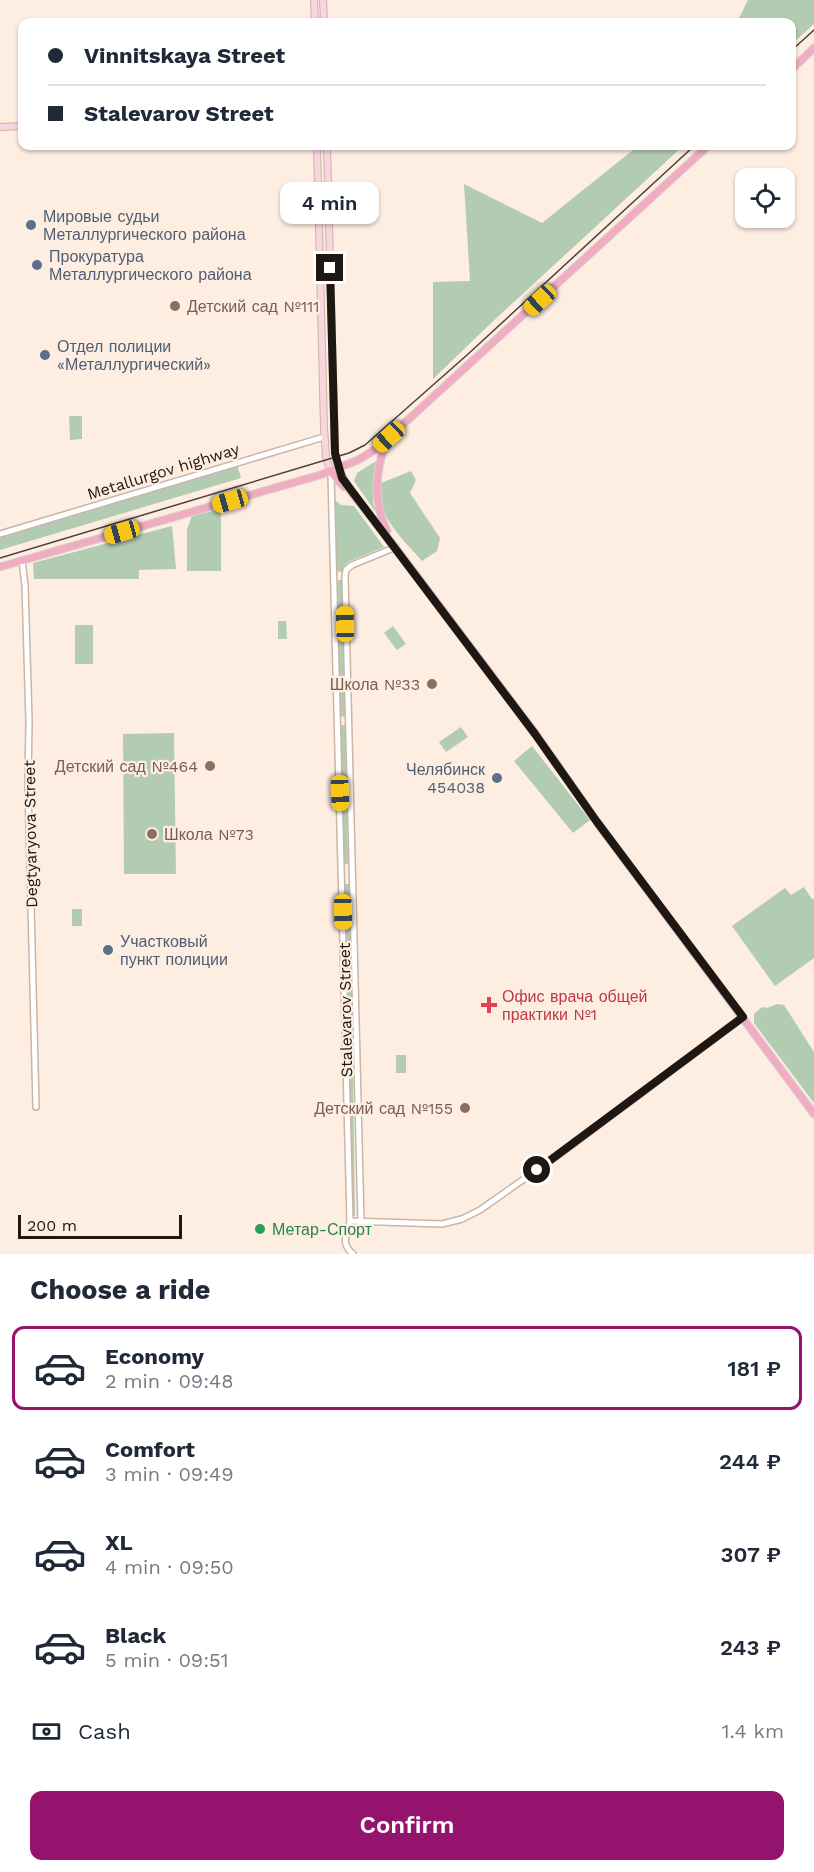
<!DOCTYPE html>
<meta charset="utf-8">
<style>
body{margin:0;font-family:"Work Sans",sans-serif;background:#f2f2f3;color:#1f2937;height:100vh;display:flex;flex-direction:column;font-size:22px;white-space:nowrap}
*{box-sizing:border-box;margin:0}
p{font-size:20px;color:#747a83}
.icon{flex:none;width:33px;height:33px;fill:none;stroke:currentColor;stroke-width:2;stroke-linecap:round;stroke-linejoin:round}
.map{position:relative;height:1254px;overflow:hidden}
.panel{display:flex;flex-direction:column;background:#fff;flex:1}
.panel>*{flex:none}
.top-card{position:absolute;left:18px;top:18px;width:778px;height:132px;border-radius:12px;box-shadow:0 2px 4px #0004;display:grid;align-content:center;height:132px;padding:0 30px;background:#fff}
.fabs{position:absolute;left:735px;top:168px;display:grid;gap:12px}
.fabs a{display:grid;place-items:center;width:60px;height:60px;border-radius:12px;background:#fff;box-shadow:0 2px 4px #0004;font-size:30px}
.scale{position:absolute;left:18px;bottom:15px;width:164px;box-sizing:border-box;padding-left:6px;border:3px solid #1e1712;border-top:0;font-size:16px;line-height:21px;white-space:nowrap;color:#1e1712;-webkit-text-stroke:4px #feede1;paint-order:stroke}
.end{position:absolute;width:27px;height:27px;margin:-14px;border:8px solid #1e1712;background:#fff;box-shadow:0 0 0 3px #fff}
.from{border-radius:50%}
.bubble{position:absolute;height:42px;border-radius:12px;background:#fff;box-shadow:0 2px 4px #0004;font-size:20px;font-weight:600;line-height:42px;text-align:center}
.car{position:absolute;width:18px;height:36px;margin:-18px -9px;border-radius:8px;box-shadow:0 0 4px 2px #0007;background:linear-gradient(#f5c518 24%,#345 0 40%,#f5c518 0 76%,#345 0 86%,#f5c518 0)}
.top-card b{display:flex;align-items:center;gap:21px;height:57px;font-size:22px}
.top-card b+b{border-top:2px solid #e0e1e3}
.top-card i{width:15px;height:15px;background:#1f2937}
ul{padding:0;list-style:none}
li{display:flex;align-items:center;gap:18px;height:84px;margin:0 12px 9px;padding:0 18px;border:3px solid transparent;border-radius:12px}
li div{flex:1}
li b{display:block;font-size:22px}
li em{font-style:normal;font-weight:600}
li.current{border-color:#94136c}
li>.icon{width:54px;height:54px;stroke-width:1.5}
h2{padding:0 30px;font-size:27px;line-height:72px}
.pay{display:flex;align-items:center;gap:15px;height:66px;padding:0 30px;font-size:22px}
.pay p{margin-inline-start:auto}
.cta{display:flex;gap:12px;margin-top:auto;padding:12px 30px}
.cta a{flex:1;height:69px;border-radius:12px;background:#94136c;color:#fff;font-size:24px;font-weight:600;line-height:69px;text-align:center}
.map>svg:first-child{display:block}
.green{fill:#b2ccb1}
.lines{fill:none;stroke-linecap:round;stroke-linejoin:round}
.tertiary-casing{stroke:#cab5a7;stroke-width:8}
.secondary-casing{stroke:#cab5a7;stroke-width:8}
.primary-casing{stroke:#d6d5d4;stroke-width:9}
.tertiary{stroke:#fff;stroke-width:5}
.secondary{stroke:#f8d6e0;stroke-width:6}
.primary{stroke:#f1acc1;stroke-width:7}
.tram{stroke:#4a413b;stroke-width:1.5}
.route{stroke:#1e1712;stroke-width:8}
.service-dot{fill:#5c6f8a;stroke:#feede1;stroke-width:2}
.education-dot{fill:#8d6e63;stroke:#feede1;stroke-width:2}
.health-dot{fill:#e0444e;stroke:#feede1;stroke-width:2}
.leisure-dot{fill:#2e9e5b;stroke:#feede1;stroke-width:2}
.labels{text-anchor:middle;stroke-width:4.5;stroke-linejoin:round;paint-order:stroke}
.service-label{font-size:16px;fill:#4e5e75;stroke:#feede1;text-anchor:start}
.education-label{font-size:16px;fill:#785e54;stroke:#feede1;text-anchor:end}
.street-label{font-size:16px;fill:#1e1712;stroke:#feede1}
.health-label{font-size:16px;fill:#be3a42;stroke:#feede1;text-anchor:start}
.leisure-label{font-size:16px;fill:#27864d;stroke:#feede1;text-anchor:start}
</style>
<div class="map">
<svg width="814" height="1254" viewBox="0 0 814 1254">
<rect width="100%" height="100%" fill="#feede1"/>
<g class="green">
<polygon points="748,0 814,0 814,24 792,44 792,22 737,22"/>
<polygon points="638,146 683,146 489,325 433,379 433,282 470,281 464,184 542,223"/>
<polygon points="69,416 82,416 82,439 70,440"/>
<polygon points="376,461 373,503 377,514 354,481 357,473"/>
<polygon points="237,464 241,478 0,550 0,536"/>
<path d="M411,471l5,9 -6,13 30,45 -3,13 -15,10c-13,-15 -30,-31 -38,-49 -3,-9 -3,-20 -3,-29z"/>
<polygon points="335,500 341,505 354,506 384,547 350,561 343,567 343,572 336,571"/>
<polygon points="221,509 221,571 187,571 187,529 192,516"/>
<polygon points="172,526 176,569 139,570 139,579 34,579 33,563"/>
<polygon points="338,580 342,580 345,716 340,717 339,716"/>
<polygon points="278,621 286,621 287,639 278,639"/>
<rect x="75" y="625" width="18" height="39"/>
<polygon points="393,626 406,644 397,650 384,633"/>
<polygon points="340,725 345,725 348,855 348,864 342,864"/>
<polygon points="461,727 468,737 446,752 439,742"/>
<polygon points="174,733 176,874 124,874 123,734"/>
<polygon points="532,746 590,820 573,833 514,761"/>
<polygon points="345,884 350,884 352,952 350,955 346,955 344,953"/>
<polygon points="804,887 812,899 814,899 814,958 775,986 732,926 785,888 791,895"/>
<rect x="72" y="909" width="10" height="17"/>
<polygon points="352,963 354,1058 348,1058 345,964"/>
<polygon points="777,1004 784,1005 814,1052 814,1103 754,1023 754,1014 762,1007 767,1008"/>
<rect x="396" y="1055" width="10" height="18"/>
<polygon points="348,1073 353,1073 355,1216 352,1216"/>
</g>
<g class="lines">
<g class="tertiary-casing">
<g id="tertiary">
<path d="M331,474l19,747c-3,14 -10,22 3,33"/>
<polyline points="0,534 324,437"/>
<polyline points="22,561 25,585 29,721 28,785 36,1107"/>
<polyline points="350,1221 442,1224 462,1219 480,1210 561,1153 743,1017"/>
<polyline points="361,1222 345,576 346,570 352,565 396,547"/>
</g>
</g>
<g class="secondary-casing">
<g id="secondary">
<polyline points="314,0 315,22"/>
<polyline points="323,0 324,22"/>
<polyline points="0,127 22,126"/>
<polyline points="317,146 324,428 326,456 330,471"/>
<polyline points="327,146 335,453 338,468"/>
</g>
</g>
<g class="primary-casing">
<g id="primary">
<polyline points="792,69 814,48"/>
<polyline points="338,468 351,492 391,542 535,733 597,822 814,1114"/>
<polyline points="330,471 344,487"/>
<path d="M387,531c-14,-29 -12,-61 0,-91"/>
<polyline points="0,567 320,475 358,460 376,449 708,146"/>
</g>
</g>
<use href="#tertiary" class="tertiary"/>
<use href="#secondary" class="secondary"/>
<use href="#primary" class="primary"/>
<g class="tram">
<polyline points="792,50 814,30"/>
<polyline points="0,558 349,453 365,445 467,355 694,146"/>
</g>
</g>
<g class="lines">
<polyline class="route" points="330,268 335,453 342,478 535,734 597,822 743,1017 537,1170"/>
</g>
<g class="service-dot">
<circle cx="31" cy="225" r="6"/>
<circle cx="37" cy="265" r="6"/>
<circle cx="45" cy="355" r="6"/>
<circle cx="497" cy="778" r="6"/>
<circle cx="108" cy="950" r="6"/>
</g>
<g class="education-dot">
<circle cx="175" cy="306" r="6"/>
<circle cx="432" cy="684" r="6"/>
<circle cx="210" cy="766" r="6"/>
<circle cx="152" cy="834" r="6"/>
<circle cx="465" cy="1108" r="6"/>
</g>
<path class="health-dot" d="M486 996h6v6h6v6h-6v6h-6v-6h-6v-6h6z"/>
<circle class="leisure-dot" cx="260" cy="1229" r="6"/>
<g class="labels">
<g class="service-label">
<text x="43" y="222">Мировые судьи<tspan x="43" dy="18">Металлургического района</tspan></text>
<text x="49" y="262">Прокуратура<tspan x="49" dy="18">Металлургического района</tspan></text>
<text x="57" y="352">Отдел полиции<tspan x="57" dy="18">«Металлургический»</tspan></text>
<text x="485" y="775" text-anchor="end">Челябинск<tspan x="485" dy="18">454038</tspan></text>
<text x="120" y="947">Участковый<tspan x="120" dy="18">пункт полиции</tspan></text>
</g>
<g class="education-label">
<text x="187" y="312" text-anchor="start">Детский сад №111</text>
<text x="420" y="690">Школа №33</text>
<text x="198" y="772">Детский сад №464</text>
<text x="164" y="840" text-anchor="start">Школа №73</text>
<text x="453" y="1114">Детский сад №155</text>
</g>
<g class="street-label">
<text transform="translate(163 471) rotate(-17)" y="6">Metallurgov highway</text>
<text transform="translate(30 834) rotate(-91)" y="6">Degtyaryova Street</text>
<text transform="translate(345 1010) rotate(-91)" y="6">Stalevarov Street</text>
</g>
<g class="health-label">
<text x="502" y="1002">Офис врача общей<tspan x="502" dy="18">практики №1</tspan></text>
</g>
<g class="leisure-label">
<text x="272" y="1235">Метар-Спорт</text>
</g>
</g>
</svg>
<div class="fabs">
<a><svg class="icon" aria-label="locate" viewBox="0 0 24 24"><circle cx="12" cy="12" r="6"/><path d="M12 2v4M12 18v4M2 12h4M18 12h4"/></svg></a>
</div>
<div class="scale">200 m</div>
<i class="end from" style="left:537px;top:1170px"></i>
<i class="end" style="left:330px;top:268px"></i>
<div class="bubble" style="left:280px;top:182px;width:99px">4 min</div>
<i class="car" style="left:540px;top:300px;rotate:227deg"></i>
<i class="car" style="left:389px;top:437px;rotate:227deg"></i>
<i class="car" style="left:230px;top:501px;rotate:254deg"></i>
<i class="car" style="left:122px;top:532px;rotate:254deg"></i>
<i class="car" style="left:345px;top:624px;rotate:359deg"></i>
<i class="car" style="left:340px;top:793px;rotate:178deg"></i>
<i class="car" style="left:343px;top:912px;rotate:179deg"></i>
<div class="top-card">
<b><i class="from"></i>Vinnitskaya Street</b>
<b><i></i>Stalevarov Street</b>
</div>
</div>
<section class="panel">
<h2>Choose a ride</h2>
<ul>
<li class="current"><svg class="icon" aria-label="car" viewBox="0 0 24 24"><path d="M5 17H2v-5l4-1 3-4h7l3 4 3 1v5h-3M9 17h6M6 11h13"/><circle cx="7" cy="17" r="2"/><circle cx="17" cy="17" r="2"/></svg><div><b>Economy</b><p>2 min · 09:48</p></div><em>181 ₽</em></li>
<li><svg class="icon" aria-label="car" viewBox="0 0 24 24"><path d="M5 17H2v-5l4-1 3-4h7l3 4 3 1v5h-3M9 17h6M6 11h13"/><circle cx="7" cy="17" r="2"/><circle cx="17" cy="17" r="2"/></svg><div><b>Comfort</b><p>3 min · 09:49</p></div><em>244 ₽</em></li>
<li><svg class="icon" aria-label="car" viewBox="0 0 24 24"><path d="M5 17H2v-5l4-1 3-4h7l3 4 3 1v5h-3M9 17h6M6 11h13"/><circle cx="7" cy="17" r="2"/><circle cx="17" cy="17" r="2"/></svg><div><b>XL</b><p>4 min · 09:50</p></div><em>307 ₽</em></li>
<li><svg class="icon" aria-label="car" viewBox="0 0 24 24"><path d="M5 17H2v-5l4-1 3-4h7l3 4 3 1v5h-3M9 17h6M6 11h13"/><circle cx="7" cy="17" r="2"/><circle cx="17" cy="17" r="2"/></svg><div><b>Black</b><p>5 min · 09:51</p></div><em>243 ₽</em></li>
</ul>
<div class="pay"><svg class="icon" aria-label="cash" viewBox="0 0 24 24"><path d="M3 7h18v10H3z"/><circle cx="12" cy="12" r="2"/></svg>Cash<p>1.4 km</p></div>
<div class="cta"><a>Confirm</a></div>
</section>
